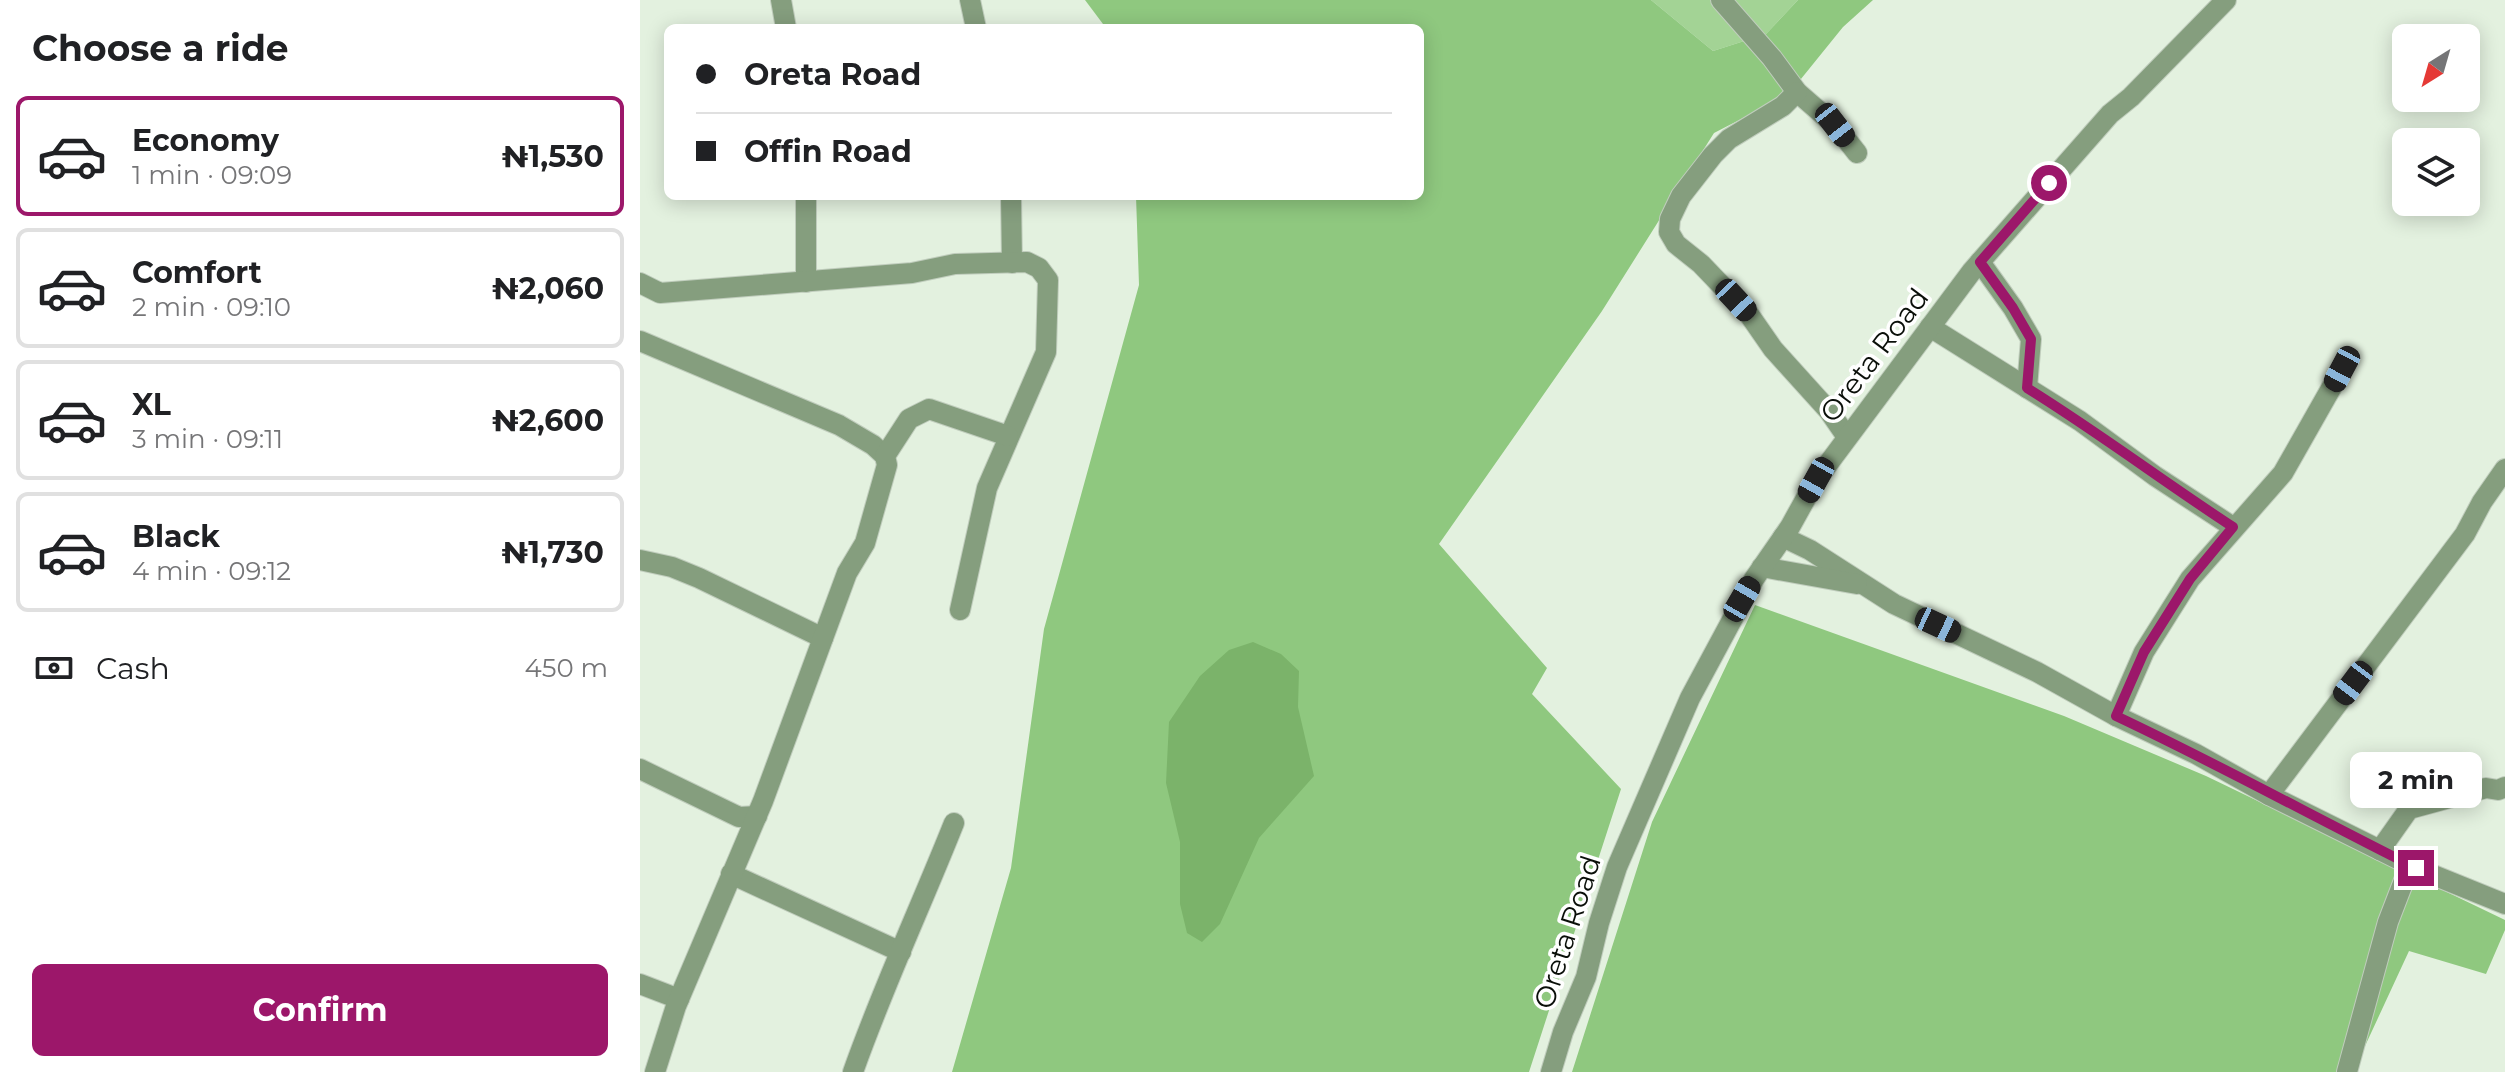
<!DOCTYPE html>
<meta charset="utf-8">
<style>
body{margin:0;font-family:Montserrat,sans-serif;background:#f6f6f6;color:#202124;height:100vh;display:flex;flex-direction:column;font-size:30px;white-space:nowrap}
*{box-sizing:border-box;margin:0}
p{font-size:26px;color:#757577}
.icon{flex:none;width:44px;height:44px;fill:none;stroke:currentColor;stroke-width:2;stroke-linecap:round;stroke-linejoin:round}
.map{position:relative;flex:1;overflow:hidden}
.panel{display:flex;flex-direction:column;background:#fff;width:640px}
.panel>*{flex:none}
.top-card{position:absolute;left:24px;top:24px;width:760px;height:176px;border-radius:12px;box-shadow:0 4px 20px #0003;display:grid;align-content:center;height:176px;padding:0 32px;background:#fff}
.needle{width:52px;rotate:217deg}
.controls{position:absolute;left:1752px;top:24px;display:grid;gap:16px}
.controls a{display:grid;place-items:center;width:88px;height:88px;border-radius:12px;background:#fff;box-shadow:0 4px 20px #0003;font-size:40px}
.end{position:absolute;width:36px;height:36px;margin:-18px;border:10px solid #9c176a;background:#fff;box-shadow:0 0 0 4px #fff}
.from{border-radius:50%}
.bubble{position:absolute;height:56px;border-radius:12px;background:#fff;box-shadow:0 4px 20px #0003;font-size:26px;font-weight:700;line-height:56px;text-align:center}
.car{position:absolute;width:24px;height:48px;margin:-24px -12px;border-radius:10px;box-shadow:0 0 6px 2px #0007;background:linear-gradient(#222 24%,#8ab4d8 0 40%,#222 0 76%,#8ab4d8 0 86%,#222 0)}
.top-card b{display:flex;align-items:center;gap:28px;height:76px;font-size:30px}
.top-card b+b{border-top:2px solid #e0e0e0}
.top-card i{width:20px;height:20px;background:#202124}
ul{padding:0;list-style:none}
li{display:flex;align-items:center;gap:24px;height:120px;margin:0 16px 12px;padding:0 16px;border:4px solid #e0e0e0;border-radius:12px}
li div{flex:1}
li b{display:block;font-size:30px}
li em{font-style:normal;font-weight:700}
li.on{border-color:#9c176a}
li>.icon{width:72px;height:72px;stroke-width:1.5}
h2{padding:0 32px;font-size:36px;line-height:96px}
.pay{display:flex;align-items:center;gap:20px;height:88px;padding:0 32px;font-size:30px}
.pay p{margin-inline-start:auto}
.action{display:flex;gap:16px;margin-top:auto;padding:16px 32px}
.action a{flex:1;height:92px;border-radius:12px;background:#9c176a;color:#fff;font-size:32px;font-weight:700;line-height:92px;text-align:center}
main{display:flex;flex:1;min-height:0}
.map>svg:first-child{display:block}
.green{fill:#a3d395}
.forest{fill:#8fc87f}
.water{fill:#7bb36a}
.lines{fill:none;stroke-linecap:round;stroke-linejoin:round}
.minor-casing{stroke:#c0cdbd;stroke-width:22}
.minor{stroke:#859e7e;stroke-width:20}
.route{stroke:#9c176a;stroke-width:10}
.labels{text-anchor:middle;stroke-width:7;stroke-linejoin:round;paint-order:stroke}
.street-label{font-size:28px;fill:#0a0f09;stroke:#fff}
</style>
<main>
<section class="panel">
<h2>Choose a ride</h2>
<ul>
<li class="on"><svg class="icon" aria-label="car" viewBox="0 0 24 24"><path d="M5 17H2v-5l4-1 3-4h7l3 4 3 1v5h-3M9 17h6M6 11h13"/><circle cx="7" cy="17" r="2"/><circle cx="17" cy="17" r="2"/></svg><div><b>Economy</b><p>1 min · 09:09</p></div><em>₦1,530</em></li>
<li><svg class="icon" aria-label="car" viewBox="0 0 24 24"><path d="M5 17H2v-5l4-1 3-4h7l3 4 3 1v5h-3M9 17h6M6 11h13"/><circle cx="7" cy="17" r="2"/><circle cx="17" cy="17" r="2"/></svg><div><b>Comfort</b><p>2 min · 09:10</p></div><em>₦2,060</em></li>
<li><svg class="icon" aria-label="car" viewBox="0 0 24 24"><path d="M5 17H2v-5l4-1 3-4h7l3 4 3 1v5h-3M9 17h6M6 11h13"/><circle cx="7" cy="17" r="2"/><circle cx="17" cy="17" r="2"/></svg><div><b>XL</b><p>3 min · 09:11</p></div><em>₦2,600</em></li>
<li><svg class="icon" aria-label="car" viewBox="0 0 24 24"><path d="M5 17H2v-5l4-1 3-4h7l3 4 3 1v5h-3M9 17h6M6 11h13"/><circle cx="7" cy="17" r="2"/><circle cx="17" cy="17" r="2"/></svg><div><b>Black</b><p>4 min · 09:12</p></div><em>₦1,730</em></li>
</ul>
<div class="pay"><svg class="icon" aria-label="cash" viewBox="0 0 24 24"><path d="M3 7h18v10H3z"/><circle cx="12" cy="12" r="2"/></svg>Cash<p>450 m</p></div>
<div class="action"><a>Confirm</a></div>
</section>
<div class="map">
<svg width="1865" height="1072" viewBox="0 0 1865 1072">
<rect width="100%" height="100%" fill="#e3f1df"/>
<polygon class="green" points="1011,0 1158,0 1126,34 1073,51"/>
<g class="forest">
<polygon points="445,0 1011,0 1073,51 1126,34 1158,0 1233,0 1203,27 1148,95 1074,133 962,311 799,544 907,668 892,694 981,789 889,1072 312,1072 371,868 404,629 499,285 496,196 780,196 780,28 466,28"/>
<polygon points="1115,605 1424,716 1566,776 1865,920 1865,930 1846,974 1769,951 1713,1072 932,1072 1012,822"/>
</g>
<polygon class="water" points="613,642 641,654 659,671 658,707 674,776 619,838 580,924 562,942 547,933 540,904 540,842 526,783 529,722 560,676 589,650"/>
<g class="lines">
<g class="minor-casing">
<g id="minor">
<polyline points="141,0 146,28"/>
<polyline points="330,0 336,28"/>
<polyline points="1081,0 1132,58 1157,92 1195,125 1217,153"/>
<polyline points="1157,92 1143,106 1089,139 1073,155 1041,196 1030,219 1029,232 1036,244 1061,264 1108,313 1133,349 1189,411 1207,437"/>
<polyline points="371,196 372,263"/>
<polyline points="1340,262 1373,308 1391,339 1387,388"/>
<polyline points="166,282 166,196"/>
<polyline points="0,283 20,293 272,273 315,264 387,262 399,268 408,280 406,352 347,488 320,610"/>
<polyline points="1290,327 1440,421 1515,476 1593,527"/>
<polyline points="0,341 199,425 233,445 245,456"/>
<polyline points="1143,537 1170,550 1254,604 1397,672 1476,716 1556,754 1629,795 1776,868 1865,904"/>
<polyline points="0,560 32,567 59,578 183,638"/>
<polyline points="1122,567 1217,584"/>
<polyline points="1476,716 1504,652 1550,579 1643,473 1702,369"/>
<polyline points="0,769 99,817 117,816"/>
<polyline points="1629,795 1825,534 1842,502 1865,469"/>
<polyline points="1740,850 1769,809 1846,788 1858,790 1865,787"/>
<polyline points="91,874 261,952"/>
<polyline points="0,984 39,999"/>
<polyline points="15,1072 36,1006 123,801 207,573 225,543 247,465 245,456 269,419 289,409 368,436"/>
<path d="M213,1072c30,-85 68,-166 101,-249"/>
<polyline points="911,1072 923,1032 946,977 959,923 977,867 1050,698 1114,579 1150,527 1176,480 1332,271 1470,114 1491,97 1586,0"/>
<polyline points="1707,1072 1748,922 1770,865"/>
</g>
</g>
<use href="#minor" class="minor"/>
</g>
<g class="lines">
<path class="route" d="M1409,183l-69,79 33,46 18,31 -4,49c71,44 137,94 206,139l-43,52 -46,73 -28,64c102,48 200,102 300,152"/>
</g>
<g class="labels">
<g class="street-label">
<text transform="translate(1234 355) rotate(-53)" y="10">Oreta Road</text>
<text transform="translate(927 932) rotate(-72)" y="10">Oreta Road</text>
</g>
</g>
</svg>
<div class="controls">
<a><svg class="needle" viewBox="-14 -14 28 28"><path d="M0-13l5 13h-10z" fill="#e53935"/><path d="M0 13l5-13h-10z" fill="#757577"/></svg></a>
<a><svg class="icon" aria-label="layers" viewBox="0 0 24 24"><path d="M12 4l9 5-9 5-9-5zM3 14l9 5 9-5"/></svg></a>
</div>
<i class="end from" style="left:1409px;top:183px"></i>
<i class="end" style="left:1776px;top:868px"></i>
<div class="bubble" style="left:1710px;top:752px;width:132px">2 min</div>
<i class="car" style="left:1195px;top:125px;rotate:142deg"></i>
<i class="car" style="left:1096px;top:300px;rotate:137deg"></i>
<i class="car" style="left:1702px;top:369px;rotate:208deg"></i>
<i class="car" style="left:1176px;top:480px;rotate:209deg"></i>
<i class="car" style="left:1102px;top:599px;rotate:30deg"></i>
<i class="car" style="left:1298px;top:625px;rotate:115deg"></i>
<i class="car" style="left:1713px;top:683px;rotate:217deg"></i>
<div class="top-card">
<b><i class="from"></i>Oreta Road</b>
<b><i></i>Offin Road</b>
</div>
</div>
</main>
